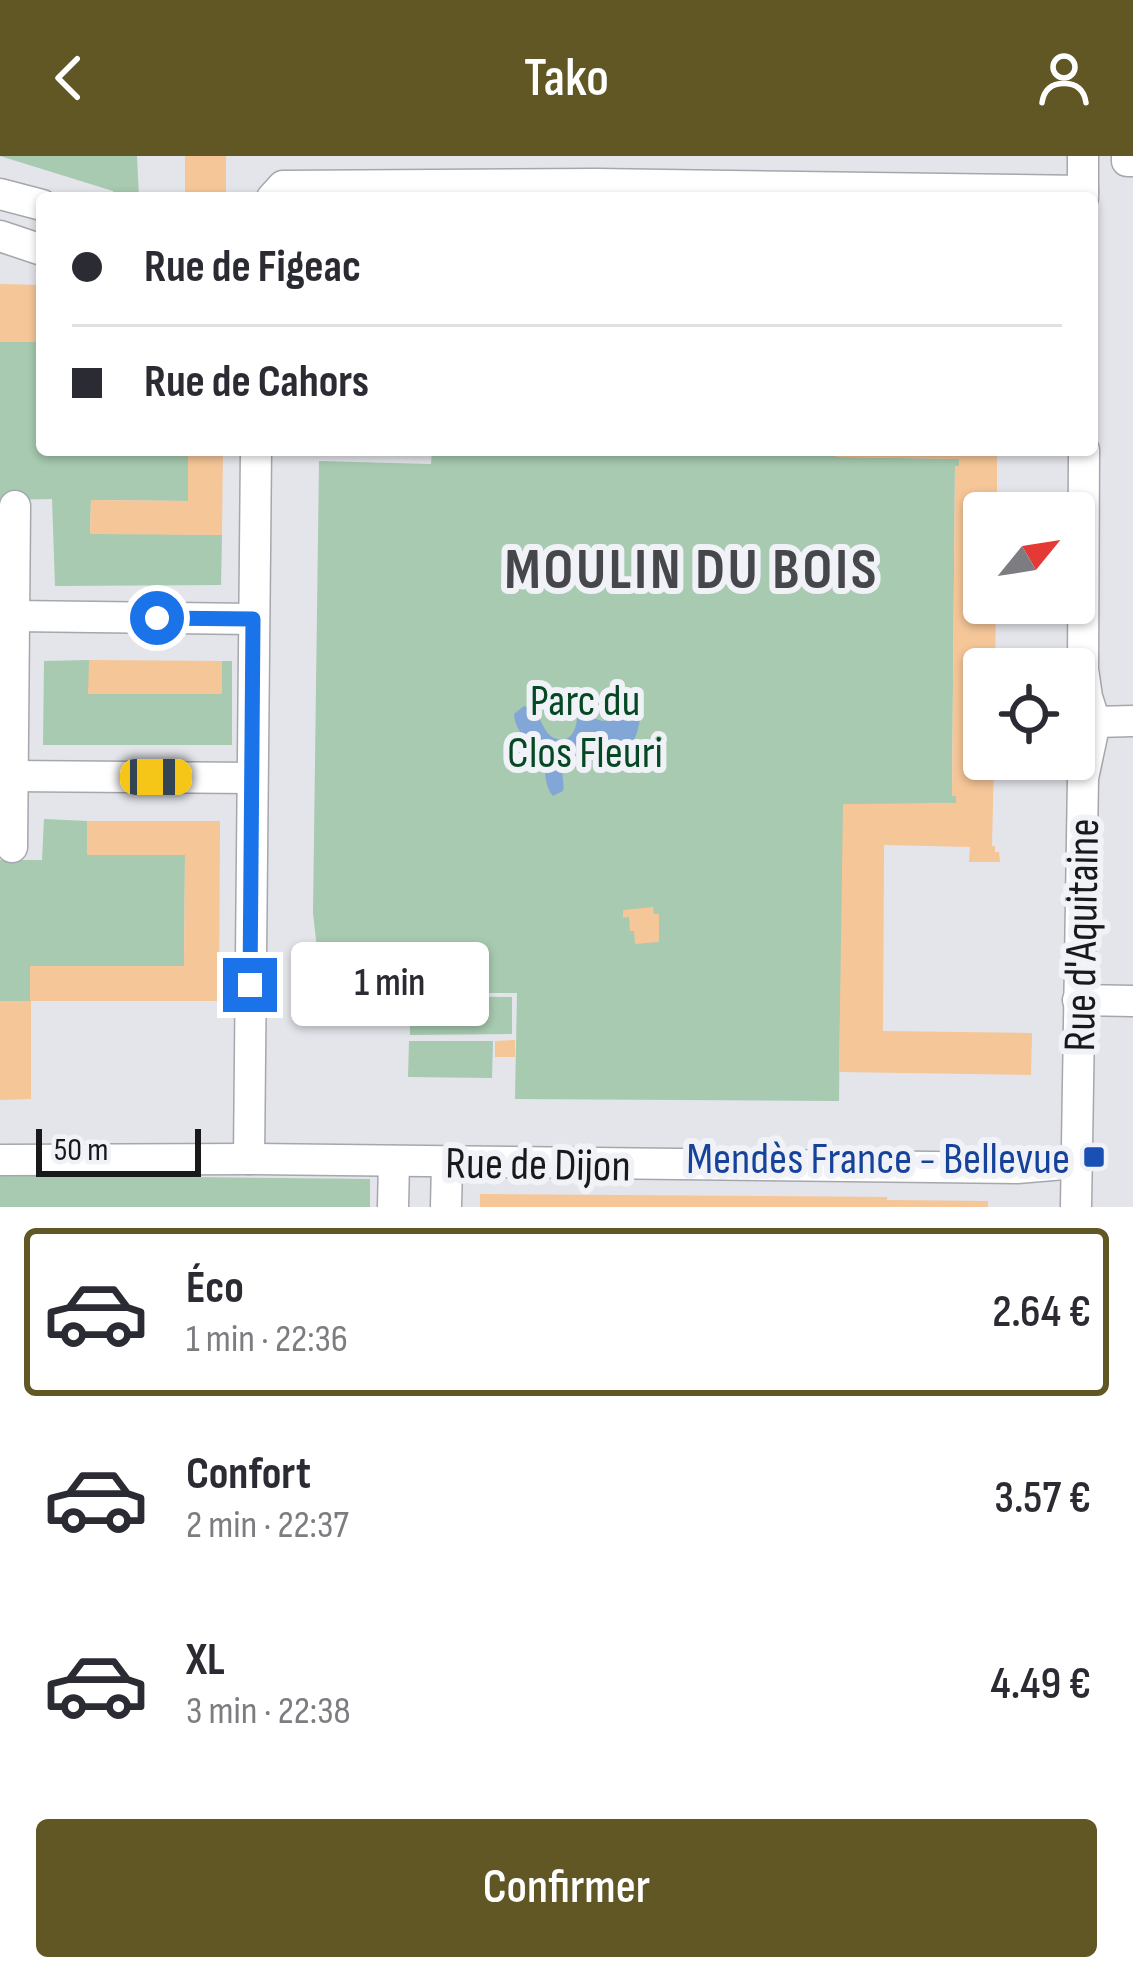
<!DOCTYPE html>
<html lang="fr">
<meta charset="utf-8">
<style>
body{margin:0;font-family:"Sofia Sans Condensed",sans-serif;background:#f2f2f3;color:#2b2b33;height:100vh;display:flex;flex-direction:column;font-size:45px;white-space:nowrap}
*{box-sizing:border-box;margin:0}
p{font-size:39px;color:#7c7c81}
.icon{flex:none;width:66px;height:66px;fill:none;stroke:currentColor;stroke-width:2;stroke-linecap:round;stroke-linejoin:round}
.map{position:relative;height:1051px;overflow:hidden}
.details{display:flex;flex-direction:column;background:#fff;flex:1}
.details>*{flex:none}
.guide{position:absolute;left:36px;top:36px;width:1062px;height:264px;border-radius:12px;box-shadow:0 3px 9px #0004;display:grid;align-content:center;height:264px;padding:0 36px;background:#fff}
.needle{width:78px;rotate:60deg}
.buttons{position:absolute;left:963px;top:336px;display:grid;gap:24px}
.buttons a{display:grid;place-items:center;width:132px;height:132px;border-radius:12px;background:#fff;box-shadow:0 3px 9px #0004;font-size:60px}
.scale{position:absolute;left:36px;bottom:30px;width:165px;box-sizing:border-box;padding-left:12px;border:6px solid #19191b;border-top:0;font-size:33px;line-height:42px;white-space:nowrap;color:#19191b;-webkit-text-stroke:9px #f0f2f7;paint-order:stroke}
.end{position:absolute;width:54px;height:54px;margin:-27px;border:15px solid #1a73e8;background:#fff;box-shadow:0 0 0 6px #fff}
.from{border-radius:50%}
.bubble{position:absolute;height:84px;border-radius:12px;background:#fff;box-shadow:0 3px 9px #0004;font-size:39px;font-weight:600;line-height:84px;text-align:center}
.car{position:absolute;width:36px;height:72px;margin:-36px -18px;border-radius:15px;box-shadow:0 0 9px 3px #0007;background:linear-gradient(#f5c518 24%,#345 0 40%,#f5c518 0 76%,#345 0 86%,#f5c518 0)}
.guide b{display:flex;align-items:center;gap:42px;height:114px;font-size:45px}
.guide b+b{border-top:3px solid #e1e1e2}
.guide i{width:30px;height:30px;background:#2b2b33}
ul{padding:21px 0 0;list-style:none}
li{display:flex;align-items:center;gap:36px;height:168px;margin:0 24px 18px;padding:0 12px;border:6px solid transparent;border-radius:12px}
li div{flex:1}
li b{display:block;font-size:45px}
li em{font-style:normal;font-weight:600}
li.current{border-color:#615724}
li>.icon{width:108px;height:108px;stroke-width:1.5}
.button{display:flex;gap:24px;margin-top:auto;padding:24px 36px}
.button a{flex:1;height:138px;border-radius:12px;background:#615724;color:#fff;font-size:48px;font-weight:600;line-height:138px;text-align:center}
header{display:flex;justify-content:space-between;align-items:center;height:156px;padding:0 36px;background:#615724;color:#fff;font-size:54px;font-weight:600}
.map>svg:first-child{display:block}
.green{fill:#a7cab0}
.water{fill:#82a7d6}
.building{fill:#f5c698}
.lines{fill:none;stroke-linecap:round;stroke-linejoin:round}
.minor-casing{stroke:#a5a7ac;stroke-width:33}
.minor{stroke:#fff;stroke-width:30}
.route{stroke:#1a73e8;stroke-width:15}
.transit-dot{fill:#1a4fb4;stroke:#f0f2f7;stroke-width:4.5}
.labels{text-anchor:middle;stroke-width:12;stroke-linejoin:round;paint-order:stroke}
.park-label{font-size:45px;fill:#054824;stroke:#f0f2f7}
.street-label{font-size:45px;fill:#19191b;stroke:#f0f2f7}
.transit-label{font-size:45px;fill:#164399;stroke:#f0f2f7;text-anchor:end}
.district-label{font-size:57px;font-weight:bold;letter-spacing:3px;fill:#46474b;stroke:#f0f2f7}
</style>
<header><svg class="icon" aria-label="back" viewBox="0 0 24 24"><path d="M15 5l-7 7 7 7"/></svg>Tako<svg class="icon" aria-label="person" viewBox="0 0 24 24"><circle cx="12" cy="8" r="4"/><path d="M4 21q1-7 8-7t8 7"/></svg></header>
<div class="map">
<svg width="1133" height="1051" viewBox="0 0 1133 1051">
<rect width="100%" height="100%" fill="#e3e5ea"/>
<g class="green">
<polygon points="0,0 137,0 139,42 114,42 113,35"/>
<polygon points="0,186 42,186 42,294 188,294 188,345 91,344 90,377 222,379 221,429 55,430 52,343 6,344 0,404"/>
<polygon points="432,294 836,294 836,301 959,303 959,310 955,310 952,639 956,640 956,647 857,649 840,866 839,945 515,943 517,837 322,837 313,757 319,305 431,308"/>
<polygon points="89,504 89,538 221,538 222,505 232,505 232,589 43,589 44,505"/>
<polygon points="44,663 87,665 88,699 185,699 184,810 31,810 30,845 0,845 0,704 42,704"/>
<polygon points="410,840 512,841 512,878 410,879"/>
<polygon points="409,885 493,885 492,922 408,921"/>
<polygon points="0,1019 370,1023 370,1051 0,1051"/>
</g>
<path class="water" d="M524,550l11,3c4,7 9,23 17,28 19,10 26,-10 25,-24l25,8 38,-3c-9,70 -65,13 -77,45 -3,8 2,19 0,28l-10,5c-10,-11 -5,-24 -13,-38 -9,-16 -25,-25 -26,-44z"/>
<g class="building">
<rect x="185" y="0" width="41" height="42"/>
<polygon points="0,128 42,129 42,186 0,186"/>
<polygon points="188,294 223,294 222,379 90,378 91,344 188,345"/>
<polygon points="836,294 997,294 997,357 984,357 984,447 996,447 995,513 984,513 984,603 994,603 992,690 995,690 995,696 999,696 1000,706 969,706 970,691 884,689 883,875 1032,877 1031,919 839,916 843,648 956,647 956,640 952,640 955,310 959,310 959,303 836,301"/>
<polygon points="89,504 222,505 222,538 88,538"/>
<polygon points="87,665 220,665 219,845 30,845 30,810 184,810 185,699 87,699"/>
<polygon points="653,751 654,758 659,758 659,786 635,788 634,775 630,775 629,761 623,762 623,754"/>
<polygon points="322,837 369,838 369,869 321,869"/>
<polygon points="0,845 31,845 31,943 0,944"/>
<polygon points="515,884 515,901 495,901 495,885"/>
<polygon points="480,1038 887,1041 887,1044 988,1045 988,1051 480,1051"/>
</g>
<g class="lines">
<g class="minor-casing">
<g id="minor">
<polyline points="1127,0 1127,5 1133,5"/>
<polyline points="0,38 42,49"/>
<polyline points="272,42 283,30 597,28 1083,35"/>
<polyline points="1083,42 1083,0"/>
<polyline points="0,80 42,94"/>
<polyline points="14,460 253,463"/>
<polyline points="1095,566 1133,565"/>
<polyline points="12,620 252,622"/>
<polyline points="12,691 15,350"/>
<polyline points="1078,844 1133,845"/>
<polyline points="249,1003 256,294"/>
<polyline points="0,1004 249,1003 1017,1012 1076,1007"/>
<polyline points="393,1051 394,1005"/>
<polyline points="446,1051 447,1007"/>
<polyline points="1076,1051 1083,622 1095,566 1087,541 1083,513 1084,294"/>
</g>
</g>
<use href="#minor" class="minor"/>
</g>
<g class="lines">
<polyline class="route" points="157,462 253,463 250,829"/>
</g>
<rect class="transit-dot" x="1082" y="989" width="24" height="24" rx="6"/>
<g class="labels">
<g class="park-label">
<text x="585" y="559">Parc du<tspan x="585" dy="52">Clos Fleuri</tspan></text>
</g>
<g class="street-label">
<text transform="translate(1080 779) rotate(-89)" y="16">Rue d'Aquitaine</text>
<text transform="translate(538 1007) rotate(1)" y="16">Rue de Dijon</text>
</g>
<g class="transit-label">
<text x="1070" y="1017">Mendès France - Bellevue</text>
</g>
<g class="district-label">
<text x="692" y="432">MOULIN DU BOIS</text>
</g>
</g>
</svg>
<div class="buttons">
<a><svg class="needle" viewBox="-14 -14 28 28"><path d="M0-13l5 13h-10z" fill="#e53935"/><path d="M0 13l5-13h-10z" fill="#7c7c81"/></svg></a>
<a><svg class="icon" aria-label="locate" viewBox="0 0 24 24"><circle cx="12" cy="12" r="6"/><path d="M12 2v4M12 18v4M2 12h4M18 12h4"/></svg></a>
</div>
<div class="scale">50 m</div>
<i class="end from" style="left:157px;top:462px"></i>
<i class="end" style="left:250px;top:829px"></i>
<div class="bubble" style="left:291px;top:786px;width:198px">1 min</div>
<i class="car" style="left:156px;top:621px;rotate:90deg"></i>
<div class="guide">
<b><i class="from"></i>Rue de Figeac</b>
<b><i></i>Rue de Cahors</b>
</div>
</div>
<section class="details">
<ul>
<li class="current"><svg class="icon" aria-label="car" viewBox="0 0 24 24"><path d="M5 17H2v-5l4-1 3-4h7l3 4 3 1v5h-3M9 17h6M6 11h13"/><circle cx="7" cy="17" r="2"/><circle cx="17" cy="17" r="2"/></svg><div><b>Éco</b><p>1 min · 22:36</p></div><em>2.64 €</em></li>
<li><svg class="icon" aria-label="car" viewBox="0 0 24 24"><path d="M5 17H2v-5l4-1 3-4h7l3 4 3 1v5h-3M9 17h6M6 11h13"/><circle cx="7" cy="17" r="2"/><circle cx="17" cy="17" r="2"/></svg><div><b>Confort</b><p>2 min · 22:37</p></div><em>3.57 €</em></li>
<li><svg class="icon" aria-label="car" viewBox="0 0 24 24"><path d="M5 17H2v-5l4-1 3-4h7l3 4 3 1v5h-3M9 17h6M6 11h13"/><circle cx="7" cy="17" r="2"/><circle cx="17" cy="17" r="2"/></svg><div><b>XL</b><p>3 min · 22:38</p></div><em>4.49 €</em></li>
</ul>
<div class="button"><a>Confirmer</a></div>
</section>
